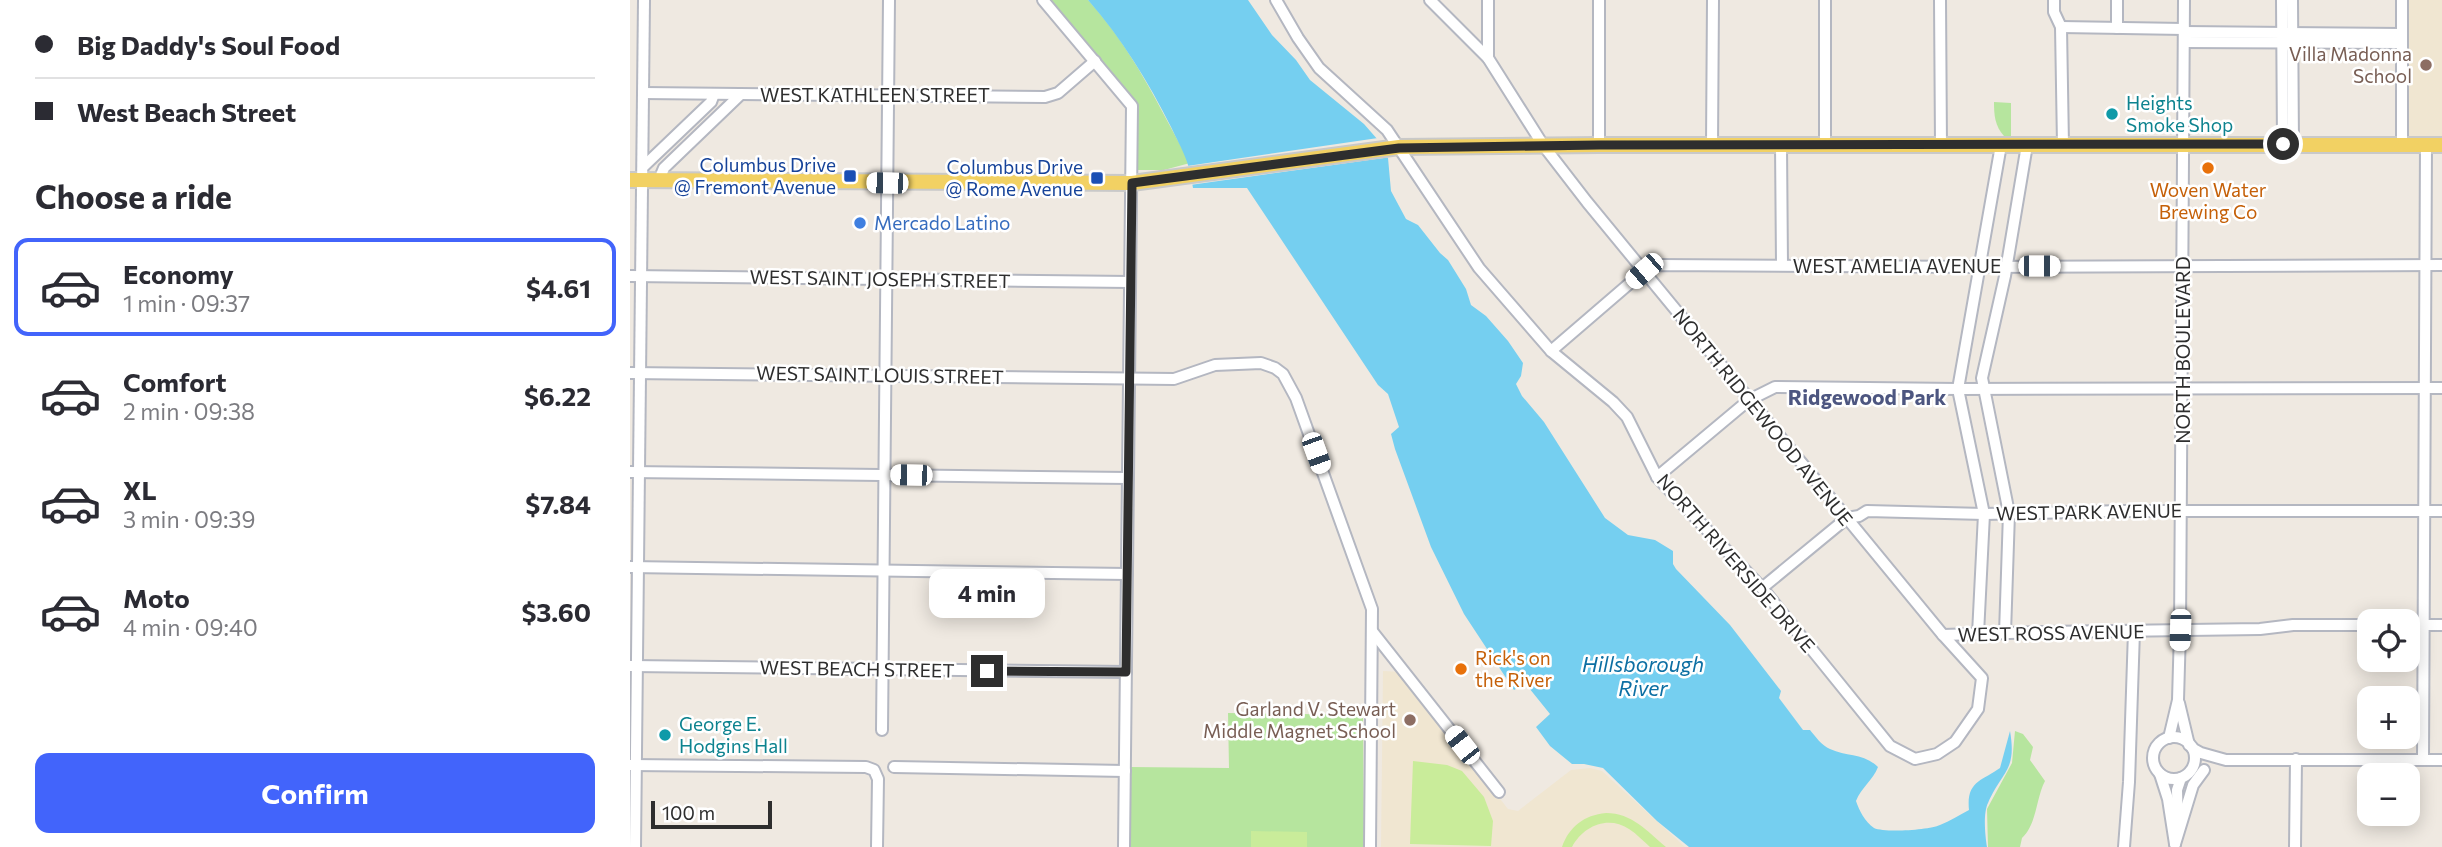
<!DOCTYPE html>
<meta charset="utf-8">
<style>
body{margin:0;font-family:Commissioner,sans-serif;background:#f7f7f7;color:#2b2b33;height:100vh;display:flex;flex-direction:column;font-size:26px;white-space:nowrap}
*{box-sizing:border-box;margin:0}
p{font-size:23px;color:#7c7c81}
.icon{flex:none;width:38px;height:38px;fill:none;stroke:currentColor;stroke-width:2;stroke-linecap:round;stroke-linejoin:round}
.map{position:relative;flex:1;overflow:hidden}
.sheet{display:flex;flex-direction:column;background:#fff;width:630px}
.sheet>*{flex:none}
.top-card{display:grid;align-content:center;height:154px;padding:0 35px;background:#fff}
.tools{position:absolute;left:1727px;top:609px;display:grid;gap:14px}
.tools a{display:grid;place-items:center;width:63px;height:63px;border-radius:14px;background:#fff;box-shadow:0 4px 18px #0003;font-size:35px}
.scale{position:absolute;left:21px;bottom:18px;width:121px;box-sizing:border-box;padding-left:7px;border:4px solid #2e2e2e;border-top:0;font-size:19px;line-height:24px;white-space:nowrap;color:#2e2e2e;-webkit-text-stroke:5px #fff;paint-order:stroke}
.end{position:absolute;width:32px;height:32px;margin:-16px;border:9px solid #2e2e2e;background:#fff;box-shadow:0 0 0 4px #fff}
.from{border-radius:50%}
.bubble{position:absolute;height:49px;border-radius:14px;background:#fff;box-shadow:0 4px 18px #0003;font-size:23px;font-weight:700;line-height:49px;text-align:center}
.car{position:absolute;width:21px;height:42px;margin:-21px -10px;border-radius:9px;box-shadow:0 0 5px 2px #0007;background:linear-gradient(#fff 24%,#345 0 40%,#fff 0 76%,#345 0 86%,#fff 0)}
.top-card b{display:flex;align-items:center;gap:24px;height:66px;font-size:26px}
.top-card b+b{border-top:2px solid #e1e1e2}
.top-card i{width:18px;height:18px;background:#2b2b33}
ul{padding:0;list-style:none}
li{display:flex;align-items:center;gap:21px;height:98px;margin:0 14px 10px;padding:0 21px;border:4px solid transparent;border-radius:14px}
li div{flex:1}
li b{display:block;font-size:26px}
li em{font-style:normal;font-weight:700}
li.selected{border-color:#4264fb}
li>.icon{width:63px;height:63px;stroke-width:1.5}
h2{padding:0 35px;font-size:32px;line-height:84px}
.action{display:flex;gap:14px;margin-top:auto;padding:14px 35px}
.action a{flex:1;height:80px;border-radius:14px;background:#4264fb;color:#fff;font-size:28px;font-weight:700;line-height:80px;text-align:center}
main{display:flex;flex:1;min-height:0}
.map>svg:first-child{display:block}
.education{fill:#f0e6d1}
.green{fill:#b6e59e}
.pitch{fill:#c9ec9a}
.water{fill:#75cff0}
.pier{fill:#efe9e1}
.lines{fill:none;stroke-linecap:round;stroke-linejoin:round}
.minor-casing{stroke:#b4b7c1;stroke-width:14}
.major-casing{stroke:#c9c9c9;stroke-width:18}
.minor{stroke:#fff;stroke-width:10}
.major{stroke:#f2d163;stroke-width:14}
.route{stroke:#2e2e2e;stroke-width:9}
.education-dot{fill:#8d6e63;stroke:#fff;stroke-width:2.5}
.culture-dot{fill:#0f9aa8;stroke:#fff;stroke-width:2.5}
.food-dot{fill:#e8710a;stroke:#fff;stroke-width:2.5}
.transit-dot{fill:#1a4fb4;stroke:#fff;stroke-width:2.5}
.shop-dot{fill:#3f7fe0;stroke:#fff;stroke-width:2.5}
.labels{text-anchor:middle;stroke-width:5;stroke-linejoin:round;paint-order:stroke}
.education-label{font-size:19px;fill:#785e54;stroke:#fff;text-anchor:end}
.street-label{font-size:19px;fill:#2e2e2e;stroke:#fff}
.culture-label{font-size:19px;fill:#0d838f;stroke:#fff;text-anchor:start}
.transit-label{font-size:19px;fill:#164399;stroke:#fff;text-anchor:end}
.food-label{font-size:19px;fill:#c56008;stroke:#fff}
.shop-label{font-size:19px;fill:#366cbe;stroke:#fff;text-anchor:start}
.neighbourhood-label{font-size:21px;font-weight:bold;fill:#4d5680;stroke:#fff}
.water-label{font-size:21px;font-style:italic;fill:#0d6fa3;stroke:#fff}
</style>
<main>
<section class="sheet">
<div class="top-card">
<b><i class="from"></i>Big Daddy's Soul Food</b>
<b><i></i>West Beach Street</b>
</div>
<h2>Choose a ride</h2>
<ul>
<li class="selected"><svg class="icon" aria-label="car" viewBox="0 0 24 24"><path d="M5 17H2v-5l4-1 3-4h7l3 4 3 1v5h-3M9 17h6M6 11h13"/><circle cx="7" cy="17" r="2"/><circle cx="17" cy="17" r="2"/></svg><div><b>Economy</b><p>1 min · 09:37</p></div><em>$4.61</em></li>
<li><svg class="icon" aria-label="car" viewBox="0 0 24 24"><path d="M5 17H2v-5l4-1 3-4h7l3 4 3 1v5h-3M9 17h6M6 11h13"/><circle cx="7" cy="17" r="2"/><circle cx="17" cy="17" r="2"/></svg><div><b>Comfort</b><p>2 min · 09:38</p></div><em>$6.22</em></li>
<li><svg class="icon" aria-label="car" viewBox="0 0 24 24"><path d="M5 17H2v-5l4-1 3-4h7l3 4 3 1v5h-3M9 17h6M6 11h13"/><circle cx="7" cy="17" r="2"/><circle cx="17" cy="17" r="2"/></svg><div><b>XL</b><p>3 min · 09:39</p></div><em>$7.84</em></li>
<li><svg class="icon" aria-label="car" viewBox="0 0 24 24"><path d="M5 17H2v-5l4-1 3-4h7l3 4 3 1v5h-3M9 17h6M6 11h13"/><circle cx="7" cy="17" r="2"/><circle cx="17" cy="17" r="2"/></svg><div><b>Moto</b><p>4 min · 09:40</p></div><em>$3.60</em></li>
</ul>
<div class="action"><a>Confirm</a></div>
</section>
<div class="map">
<svg width="1812" height="847" viewBox="0 0 1812 847">
<rect width="100%" height="100%" fill="#efe9e1"/>
<g class="education">
<rect x="1777" y="0" width="35" height="142"/>
<polygon points="753,671 771,672 878,809 888,811 941,770 960,768 972,771 1055,847 751,847"/>
</g>
<g class="green">
<path d="M419,0h39c46,51 69,103 102,163l-26,7h-28v-67z"/>
<path d="M1364,102l17,1v33h-7c-9,-10 -10,-20 -10,-34z"/>
<polygon points="598,713 733,715 734,847 499,847 500,767 599,768"/>
<path d="M1385,731l8,3 10,13 -3,13 15,21c-9,17 -8,43 -23,57l-2,9h-32l-1,-38 25,-46z"/>
</g>
<g class="pitch">
<polygon points="783,761 817,765 832,771 854,797 863,821 861,846 780,844"/>
<path d="M976,813c26,0 41,18 60,34h-16c-7,-6 -13,-13 -21,-18 -21,-14 -46,-3 -57,18h-10c7,-20 22,-32 44,-34z"/>
<polygon points="621,831 677,832 677,847 621,847"/>
</g>
<path class="water" d="M458,0h160l24,35 24,25 14,20 54,44 14,16 10,18 3,33 15,28 12,6 22,28 8,7 18,29 5,16 15,11 22,25 15,22 -2,13 -5,8 6,12 22,26 61,96 23,17 27,5 18,11v13l3,5 54,56 51,66 -2,7 24,32h7c5,6 12,16 20,19 17,8 34,4 48,18 -5,13 -17,21 -22,34 3,9 9,21 18,27 11,5 55,2 66,-3 10,-4 19,-10 29,-15 -3,-29 13,-29 31,-42l10,-37c7,40 -8,40 -22,72 -5,10 -3,32 -1,44h-298l-32,-26 -54,-53 -19,-4h-12l-22,-18 -14,-19 14,-13 -25,-31 -11,7 -50,-76 -33,-67 -36,-98 -4,-15 8,-7 -11,-33 -10,-9 -131,-197h-54c-4,-28 -10,-36 -22,-61 -23,-46 -49,-88 -83,-127z"/>
<polygon class="pier" points="748,138 761,157 560,185 557,166"/>
<g class="lines">
<g class="minor-casing">
<g id="minor">
<polyline points="413,0 502,106 494,847"/>
<polyline points="646,0 668,38 689,68 757,130 849,268 921,351 983,402 997,417 1027,477 1132,588 1260,746 1285,759 1307,754 1325,742 1348,709 1352,678 1313,635 957,202 913,145 858,58 800,0"/>
<polyline points="858,0 858,58"/>
<polyline points="969,0 969,145"/>
<polyline points="1195,0 1195,145"/>
<polyline points="1310,0 1311,145"/>
<polyline points="1424,0 1424,12 1431,27 1433,145"/>
<polyline points="1652,0 1653,144"/>
<polyline points="1662,0 1663,144"/>
<polyline points="1431,27 1554,29"/>
<polyline points="1487,28 1487,0"/>
<polyline points="1554,32 1772,34"/>
<polyline points="1554,42 1772,43"/>
<polyline points="13,93 415,97 428,93 465,61"/>
<polyline points="1082,145 1083,0"/>
<polyline points="1151,145 1152,265"/>
<polyline points="1772,145 1772,0"/>
<polyline points="14,166 81,102 84,94"/>
<polyline points="29,180 34,168 110,95"/>
<polyline points="0,276 500,282"/>
<polyline points="921,351 1014,271 1028,265 1350,267 1812,265"/>
<polyline points="0,373 544,379 585,365 631,363 645,368 653,374 666,398 742,609 740,847"/>
<polyline points="0,472 498,478"/>
<polyline points="1027,477 1119,400 1145,387 1328,389 1812,388"/>
<polyline points="0,567 497,574"/>
<polyline points="1132,588 1217,518 1229,516 1237,511 1354,514 1495,511 1812,511"/>
<polyline points="1778,625 1812,625"/>
<polyline points="742,631 869,792"/>
<polyline points="1375,633 1379,513 1352,378 1375,276 1397,145"/>
<polyline points="1348,634 1354,514 1328,389 1371,145"/>
<polyline points="1313,635 1413,632 1630,629 1663,625 1740,625"/>
<polyline points="1,666 496,672"/>
<polyline points="1549,703 1559,745"/>
<polyline points="252,730 259,0"/>
<circle cx="1544" cy="758" r="21"/>
<polyline points="1539,738 1548,700 1550,630 1554,0"/>
<polyline points="1562,748 1571,753 1596,760 1812,760"/>
<polyline points="1793,760 1796,145"/>
<polyline points="0,765 236,767 244,770 248,779 247,847"/>
<polyline points="264,767 495,771"/>
<polyline points="1530,774 1538,799 1545,844"/>
<polyline points="1548,827 1547,790 1551,778"/>
<polyline points="1545,844 1563,785 1574,770"/>
<polyline points="5,847 14,0"/>
<polyline points="1494,847 1499,782 1504,631"/>
<polyline points="1665,847 1666,759"/>
</g>
</g>
<g class="major-casing">
<polyline id="major" points="0,180 502,183 769,147 969,145 1812,145"/>
</g>
<use href="#minor" class="minor"/>
<use href="#major" class="major"/>
</g>
<g class="lines">
<polyline class="route" points="357,671 496,672 502,183 769,148 969,145 1653,144"/>
</g>
<g class="education-dot">
<circle cx="1796" cy="65" r="7"/>
<circle cx="780" cy="720" r="7"/>
</g>
<g class="culture-dot">
<circle cx="1482" cy="114" r="7"/>
<circle cx="35" cy="735" r="7"/>
</g>
<g class="food-dot">
<circle cx="1578" cy="168" r="7"/>
<circle cx="831" cy="669" r="7"/>
</g>
<g class="transit-dot">
<rect x="213" y="169" width="14" height="14" rx="3.5"/>
<rect x="460" y="171" width="14" height="14" rx="3.5"/>
</g>
<circle class="shop-dot" cx="230" cy="223" r="7"/>
<g class="labels">
<g class="education-label">
<text x="1782" y="61">Villa Madonna<tspan x="1782" dy="22">School</tspan></text>
<text x="766" y="716">Garland V. Stewart<tspan x="766" dy="22">Middle Magnet School</tspan></text>
</g>
<g class="street-label">
<text x="245" y="102">WEST KATHLEEN STREET</text>
<text x="1267" y="273">WEST AMELIA AVENUE</text>
<text transform="translate(250 279) rotate(1)" y="7">WEST SAINT JOSEPH STREET</text>
<text transform="translate(1553 350) rotate(-90)" y="7">NORTH BOULEVARD</text>
<text transform="translate(250 375) rotate(1)" y="7">WEST SAINT LOUIS STREET</text>
<text transform="translate(1133 417) rotate(51)" y="7">NORTH RIDGEWOOD AVENUE</text>
<text transform="translate(1459 512) rotate(-1)" y="7">WEST PARK AVENUE</text>
<text transform="translate(1106 563) rotate(49)" y="7">NORTH RIVERSIDE DRIVE</text>
<text transform="translate(1421 633) rotate(-1)" y="7">WEST ROSS AVENUE</text>
<text transform="translate(227 669) rotate(1)" y="7">WEST BEACH STREET</text>
</g>
<g class="culture-label">
<text x="1496" y="110">Heights<tspan x="1496" dy="22">Smoke Shop</tspan></text>
<text x="49" y="731">George E.<tspan x="49" dy="22">Hodgins Hall</tspan></text>
</g>
<g class="transit-label">
<text x="206" y="172">Columbus Drive<tspan x="206" dy="22">@ Fremont Avenue</tspan></text>
<text x="453" y="174">Columbus Drive<tspan x="453" dy="22">@ Rome Avenue</tspan></text>
</g>
<g class="food-label">
<text x="1578" y="197">Woven Water<tspan x="1578" dy="22">Brewing Co</tspan></text>
<text x="845" y="665" text-anchor="start">Rick's on<tspan x="845" dy="22">the River</tspan></text>
</g>
<g class="shop-label">
<text x="244" y="230">Mercado Latino</text>
</g>
<g class="neighbourhood-label">
<text x="1237" y="405">Ridgewood Park</text>
</g>
<g class="water-label">
<text x="1013" y="672">Hillsborough<tspan x="1013" dy="24">River</tspan></text>
</g>
</g>
</svg>
<div class="tools">
<a><svg class="icon" aria-label="locate" viewBox="0 0 24 24"><circle cx="12" cy="12" r="6"/><path d="M12 2v4M12 18v4M2 12h4M18 12h4"/></svg></a>
<a>+</a>
<a>−</a>
</div>
<div class="scale">100 m</div>
<i class="end from" style="left:1653px;top:144px"></i>
<i class="end" style="left:357px;top:671px"></i>
<div class="bubble" style="left:299px;top:569px;width:116px">4 min</div>
<i class="car" style="left:257px;top:183px;rotate:271deg"></i>
<i class="car" style="left:1409px;top:266px;rotate:90deg"></i>
<i class="car" style="left:1014px;top:271px;rotate:229deg"></i>
<i class="car" style="left:686px;top:453px;rotate:160deg"></i>
<i class="car" style="left:281px;top:475px;rotate:271deg"></i>
<i class="car" style="left:1550px;top:630px;rotate:182deg"></i>
<i class="car" style="left:832px;top:745px;rotate:322deg"></i>
</div>
</main>
